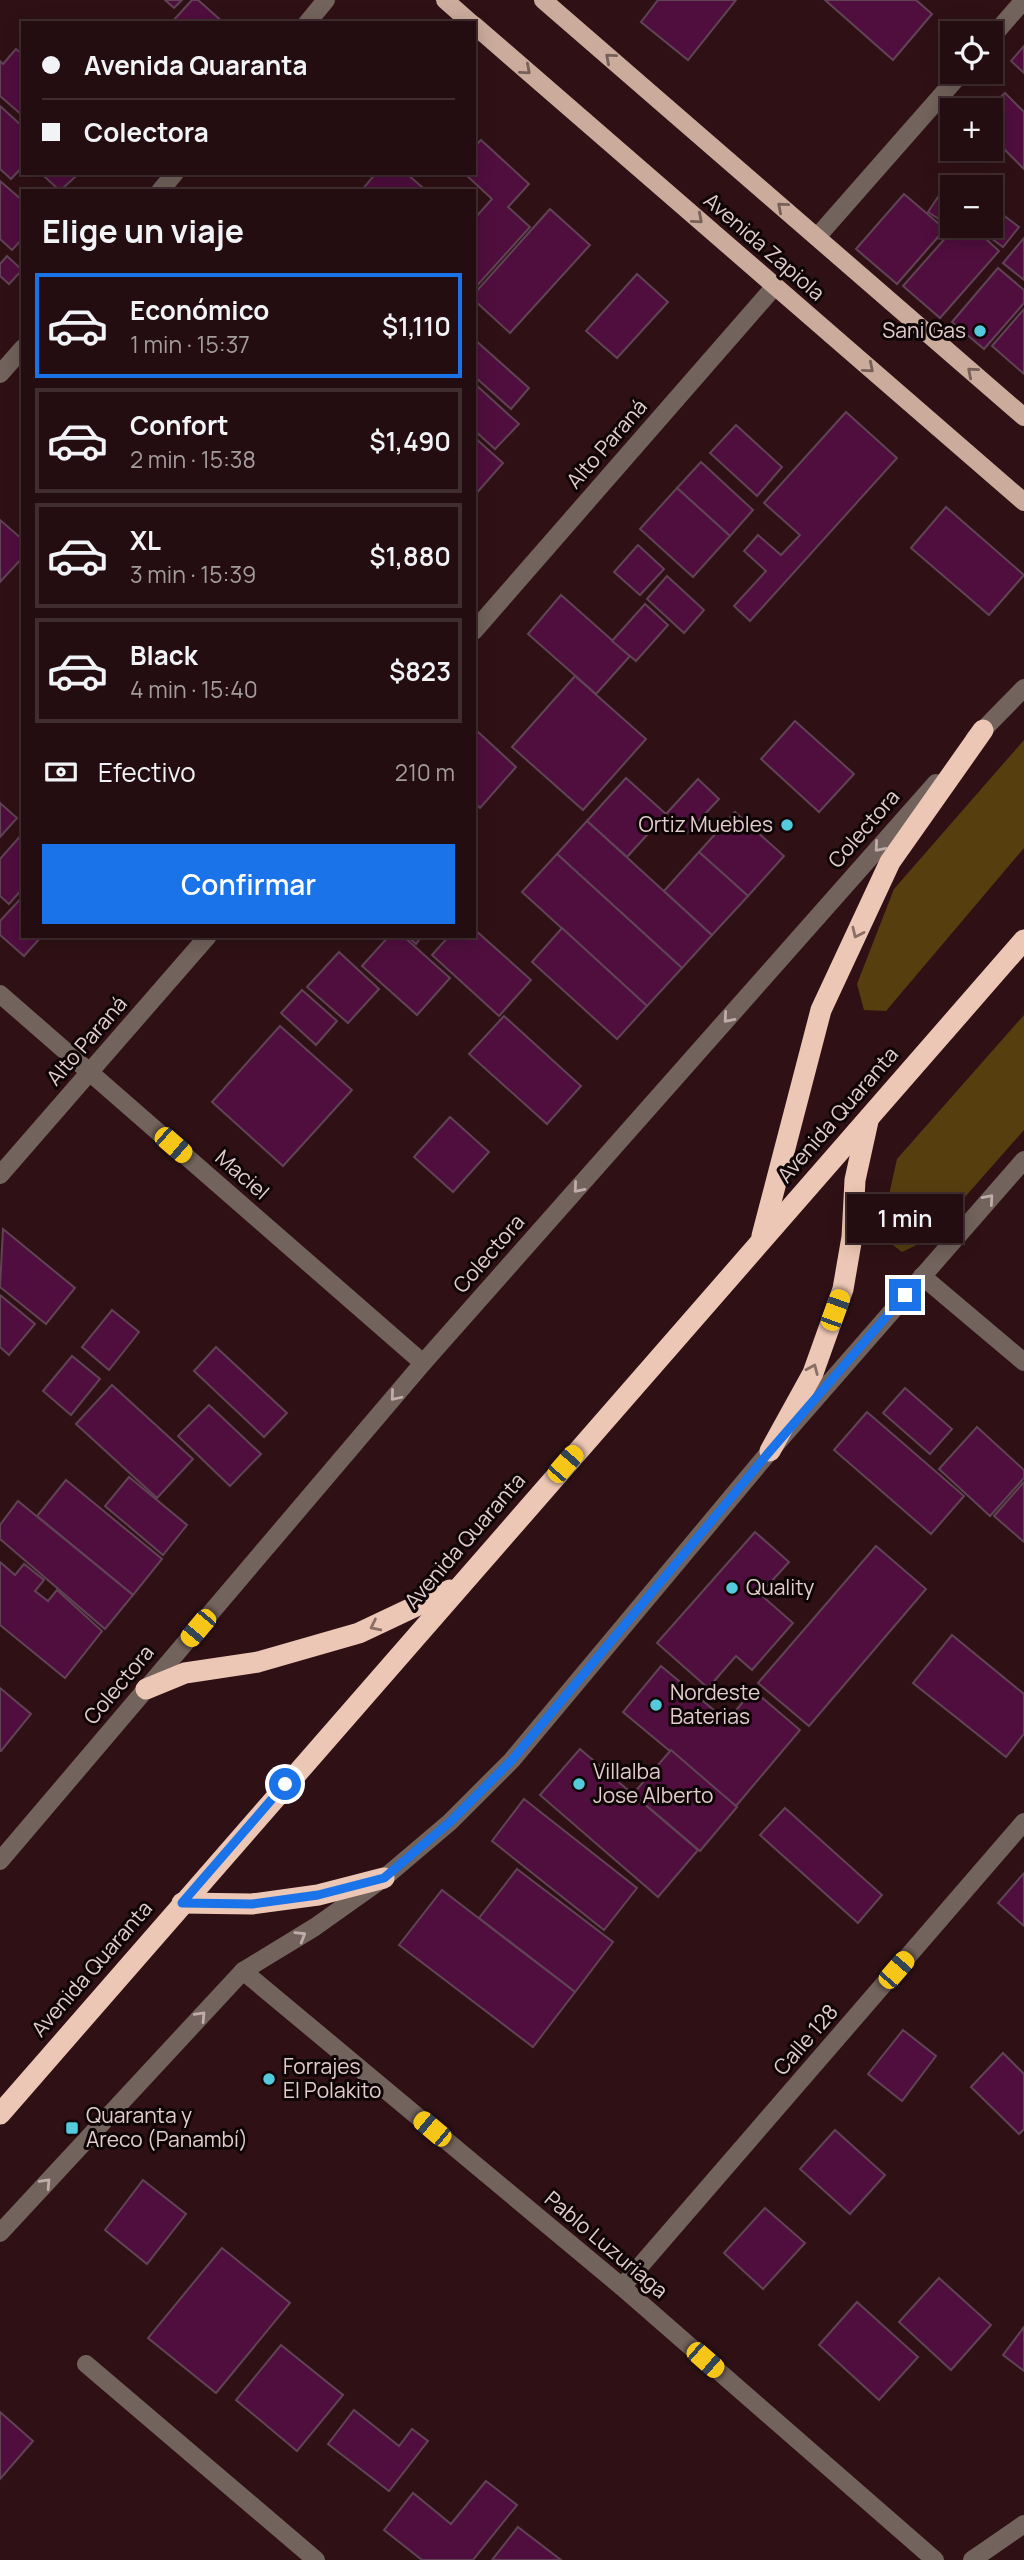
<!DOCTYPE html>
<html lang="es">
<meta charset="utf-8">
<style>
body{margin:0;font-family:Manrope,sans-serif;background:#2b1619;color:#f1f3f6;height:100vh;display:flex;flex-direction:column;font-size:26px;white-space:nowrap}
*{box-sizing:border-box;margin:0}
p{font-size:23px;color:#a39c9f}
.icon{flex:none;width:38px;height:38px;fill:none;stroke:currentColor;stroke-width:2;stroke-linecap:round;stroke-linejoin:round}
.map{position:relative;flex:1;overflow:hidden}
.side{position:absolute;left:21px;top:189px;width:455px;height:749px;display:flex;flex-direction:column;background:#230d10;border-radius:0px;box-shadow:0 4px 18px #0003,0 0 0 2px #402d30}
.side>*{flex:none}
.banner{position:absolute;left:21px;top:21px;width:455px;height:154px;border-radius:0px;box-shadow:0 4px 18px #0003,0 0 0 2px #402d30;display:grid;align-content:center;height:154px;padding:0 21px;background:#230d10}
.fabs{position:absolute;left:940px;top:21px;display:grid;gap:14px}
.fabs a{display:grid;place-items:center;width:63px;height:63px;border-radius:0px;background:#230d10;box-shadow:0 4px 18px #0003,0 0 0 2px #402d30;font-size:35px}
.end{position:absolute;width:32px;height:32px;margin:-16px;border:9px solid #1a73e8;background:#fff;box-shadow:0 0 0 4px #fff}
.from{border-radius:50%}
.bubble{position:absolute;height:49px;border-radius:0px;background:#230d10;box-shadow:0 4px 18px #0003,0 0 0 2px #402d30;font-size:23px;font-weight:600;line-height:49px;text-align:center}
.car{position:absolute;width:21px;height:42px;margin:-21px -10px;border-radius:9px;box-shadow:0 0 5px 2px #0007;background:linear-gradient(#f5c518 24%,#345 0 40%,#f5c518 0 76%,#345 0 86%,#f5c518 0)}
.banner b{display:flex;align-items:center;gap:24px;height:66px;font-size:26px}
.banner b+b{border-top:2px solid #402d30}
.banner i{width:18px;height:18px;background:#f1f3f6}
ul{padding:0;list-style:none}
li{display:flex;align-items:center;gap:21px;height:105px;margin:0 14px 10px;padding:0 7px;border:4px solid #402d30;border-radius:0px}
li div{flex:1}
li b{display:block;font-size:26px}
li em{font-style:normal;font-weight:600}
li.current{border-color:#1a73e8}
li>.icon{width:63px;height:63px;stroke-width:1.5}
h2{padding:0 21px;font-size:32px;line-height:84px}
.pay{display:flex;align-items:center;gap:18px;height:77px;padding:0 21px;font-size:26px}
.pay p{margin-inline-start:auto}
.action{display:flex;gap:14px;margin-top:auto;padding:14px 21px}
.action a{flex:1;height:80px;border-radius:0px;background:#1a73e8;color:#fff;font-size:28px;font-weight:600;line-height:80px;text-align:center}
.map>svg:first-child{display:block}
.green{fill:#573e0f}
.building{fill:#500e3e;stroke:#604355;stroke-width:2}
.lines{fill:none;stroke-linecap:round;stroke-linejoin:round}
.minor{stroke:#72635c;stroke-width:18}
.major{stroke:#caab9c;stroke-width:18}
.highway{stroke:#edc7b5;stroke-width:21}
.oneway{stroke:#766058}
.oneway2{stroke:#c0acab}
.oneway3{stroke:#896f66}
.route{stroke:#1a73e8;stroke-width:9}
.poi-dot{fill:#54cadd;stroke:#0f0405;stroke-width:2.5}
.labels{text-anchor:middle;stroke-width:6;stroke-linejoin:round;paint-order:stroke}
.street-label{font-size:21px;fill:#e2cccd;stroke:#0f0405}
.poi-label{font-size:21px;fill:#e2cccd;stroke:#0f0405;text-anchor:start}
</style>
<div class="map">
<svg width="1024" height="2560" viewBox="0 0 1024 2560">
<rect width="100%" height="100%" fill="#2f1115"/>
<g class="green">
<polygon points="1024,740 1024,848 886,1011 864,1010 857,984 894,889"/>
<polygon points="1024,1015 1024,1130 927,1240 902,1252 880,1235 897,1159"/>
</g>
<g class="building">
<polygon points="165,0 182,0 174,8"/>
<polygon points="192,0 198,0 224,23 171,23"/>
<polygon points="658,0 736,0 688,60 641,22"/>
<polygon points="825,0 916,0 932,14 893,60"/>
<polygon points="1024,46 1024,73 1011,61"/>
<polygon points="16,49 23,55 23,116 0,96 0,61 3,64"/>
<polygon points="1005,93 1024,112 1024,169 990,135 990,110 987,110"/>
<polygon points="0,106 23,127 23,166 11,179 0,169"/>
<polygon points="481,140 529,184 508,207 530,227 474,289 474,219 492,199 464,173 474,173 474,147"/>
<polygon points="49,173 71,173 75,177 60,191 45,177"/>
<polygon points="376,173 406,173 423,188 421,191 361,191"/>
<polygon points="0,181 23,201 23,238 12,250 0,239"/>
<polygon points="948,182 956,187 952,187 950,226 928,212"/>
<polygon points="904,194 945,229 897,284 856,249"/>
<polygon points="990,205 1019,227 1003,247 975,226 990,226"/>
<polygon points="550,209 590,245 510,333 474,300 474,294"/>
<polygon points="956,226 972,226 999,251 940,318 903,286"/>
<polygon points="1024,238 1024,280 1003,263"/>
<polygon points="7,256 22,270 9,284 0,276 0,264"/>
<polygon points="998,268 1024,290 1024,303 984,349 952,322"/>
<polygon points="637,274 668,302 617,358 586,331"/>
<polygon points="1024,309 1024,374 992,346"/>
<polygon points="474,339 529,388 511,409 474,376"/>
<polygon points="475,384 519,424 495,449 474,430"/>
<polygon points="846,412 897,458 750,621 734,606 766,571 744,551 758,535 781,555 800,535 764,503"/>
<polygon points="736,425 782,467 757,496 710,453"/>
<polygon points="474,437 503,463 474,496"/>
<polygon points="701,462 753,510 730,536 677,488"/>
<polygon points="677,488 730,536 693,577 640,529"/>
<polygon points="946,507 1024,575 989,615 911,548"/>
<polygon points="0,520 23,540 23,557 0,582"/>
<polygon points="638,545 664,569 640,595 614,572"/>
<polygon points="667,576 704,610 684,633 647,599"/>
<polygon points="561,595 630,656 596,694 528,634"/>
<polygon points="645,604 668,625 636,661 612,641"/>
<polygon points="575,676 646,739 583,810 512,747"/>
<polygon points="795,721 854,774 819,812 761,759"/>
<polygon points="477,731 516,767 480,808 474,802"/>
<polygon points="626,778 666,814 627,857 587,821"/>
<polygon points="698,779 719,799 687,833 666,814"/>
<polygon points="0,803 17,818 0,837"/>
<polygon points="735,812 784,856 748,896 699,852"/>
<polygon points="587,821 712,935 682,968 557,854"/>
<polygon points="23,833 23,888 9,904 0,896 0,859"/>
<polygon points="699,852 748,896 712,935 664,891"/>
<polygon points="557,854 682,968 647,1006 522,892"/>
<polygon points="23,896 23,936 42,936 24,956 0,935 0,921"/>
<polygon points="562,928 647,1006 617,1039 532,962"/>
<polygon points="474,929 531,980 499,1016 432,955 449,936 474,936"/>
<polygon points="389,936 403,936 450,978 417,1015 362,966"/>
<polygon points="407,936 422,936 416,944"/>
<polygon points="339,952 379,989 348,1023 307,987"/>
<polygon points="302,990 337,1021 316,1045 281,1013"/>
<polygon points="504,1016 581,1086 547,1124 469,1054"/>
<polygon points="280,1026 352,1090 283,1166 212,1102"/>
<polygon points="450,1117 489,1152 453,1192 414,1157"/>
<polygon points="3,1229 75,1288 46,1324 0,1287"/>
<polygon points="0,1295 35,1324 9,1355 0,1347"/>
<polygon points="112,1310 139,1332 109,1370 82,1347"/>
<polygon points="216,1347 287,1413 264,1437 194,1371"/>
<polygon points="72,1356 100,1379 71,1415 43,1391"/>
<polygon points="112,1385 193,1459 157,1498 76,1424"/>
<polygon points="905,1388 952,1429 930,1454 883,1413"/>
<polygon points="209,1405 261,1454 230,1486 178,1436"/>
<polygon points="867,1412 964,1496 931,1534 834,1450"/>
<polygon points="977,1427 1024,1470 1024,1478 990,1516 939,1469"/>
<polygon points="129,1477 187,1525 163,1555 105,1506"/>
<polygon points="66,1480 162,1559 133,1595 37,1516"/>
<polygon points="1024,1482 1024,1542 994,1516"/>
<polygon points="18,1501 133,1595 105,1629 0,1539 0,1525"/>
<polygon points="755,1532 789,1562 760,1594 793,1623 752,1670 736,1656 708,1688 657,1643"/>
<polygon points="876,1546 926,1589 809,1726 758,1683"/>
<polygon points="0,1562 15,1575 24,1564 44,1580 35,1591 48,1601 57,1590 102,1631 65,1678 0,1625"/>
<polygon points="952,1635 1024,1694 1024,1734 1006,1757 913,1683"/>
<polygon points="661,1666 727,1721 753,1690 800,1730 736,1806 623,1712"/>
<polygon points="0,1688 31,1714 1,1751 0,1751"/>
<polygon points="580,1749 698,1850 658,1897 540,1795"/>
<polygon points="671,1750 737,1807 700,1851 633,1794"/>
<polygon points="524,1799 637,1888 604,1930 492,1841"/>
<polygon points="785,1808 882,1895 858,1923 760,1835"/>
<polygon points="517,1869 613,1942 575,1992 479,1918"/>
<polygon points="1024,1873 1024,1926 998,1903"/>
<polygon points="442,1890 575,1992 533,2047 399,1945"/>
<polygon points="903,2030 936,2056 902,2101 868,2074"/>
<polygon points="1003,2053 1024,2074 1024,2129 1019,2134 971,2087"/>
<polygon points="835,2130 885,2175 850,2214 800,2169"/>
<polygon points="143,2180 186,2214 147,2264 105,2230"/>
<polygon points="765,2208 805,2243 763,2289 724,2253"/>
<polygon points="222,2248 290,2303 216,2393 148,2338"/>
<polygon points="939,2278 991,2325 951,2370 899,2322"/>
<polygon points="857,2302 918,2357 879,2400 819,2345"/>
<polygon points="1024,2327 1024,2371 1003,2355"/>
<polygon points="281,2345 343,2395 297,2451 236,2400"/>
<polygon points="354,2410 399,2446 412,2429 428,2441 389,2491 328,2444"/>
<polygon points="0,2412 33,2441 0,2479"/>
<polygon points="486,2481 517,2505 473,2560 422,2560 384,2530 413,2493 451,2524"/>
<polygon points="518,2527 561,2560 492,2560"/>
</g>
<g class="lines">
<g class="minor">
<polyline points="307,23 326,0"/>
<polyline points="990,39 1024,0"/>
<polyline points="160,191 175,173"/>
<polyline points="817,237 962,72"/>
<polyline points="0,374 23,348"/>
<polyline points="474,631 775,286"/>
<polyline points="975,738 1024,688"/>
<polyline points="0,994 423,1363"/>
<polyline points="0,1175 208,936"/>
<polyline points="922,1276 1024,1362"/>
<polyline points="0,1861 423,1363 936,783"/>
<polyline points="243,1971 622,2287 935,2560"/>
<polyline points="0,2233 243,1971 315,1927 384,1878 450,1822 512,1760 770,1451 1024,1160"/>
<polyline points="622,2287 1024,1822"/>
<polyline points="86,2364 316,2560"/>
<polyline points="972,2560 1024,2524"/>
</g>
<g class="major">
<polyline points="445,0 471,23"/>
<polyline points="543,0 1024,417"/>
<polyline points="474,25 1024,502"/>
</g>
<g class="highway">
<polyline points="762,1236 821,1010 890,862 983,730"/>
<polyline points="770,1451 813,1373 843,1289 852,1237 855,1180 868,1121"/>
<polyline points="146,1689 185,1673 258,1662 359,1633 450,1590"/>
<polyline points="182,1903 252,1904 318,1895 384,1878"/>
<polyline points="0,2114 1024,940"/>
</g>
</g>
<defs><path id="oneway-chevron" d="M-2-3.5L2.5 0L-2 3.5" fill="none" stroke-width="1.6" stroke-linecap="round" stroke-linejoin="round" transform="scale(1.75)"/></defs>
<g class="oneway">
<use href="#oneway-chevron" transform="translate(610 58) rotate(-139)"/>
<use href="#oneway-chevron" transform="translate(526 70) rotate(41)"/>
<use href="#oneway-chevron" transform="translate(782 207) rotate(-139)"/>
<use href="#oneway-chevron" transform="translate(698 219) rotate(41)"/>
<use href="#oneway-chevron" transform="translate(869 368) rotate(41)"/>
<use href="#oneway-chevron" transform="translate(972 372) rotate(-139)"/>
</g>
<g class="oneway2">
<use href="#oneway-chevron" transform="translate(879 847) rotate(131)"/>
<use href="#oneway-chevron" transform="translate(728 1018) rotate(131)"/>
<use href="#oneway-chevron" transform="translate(578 1188) rotate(131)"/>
<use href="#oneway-chevron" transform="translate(989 1199) rotate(-49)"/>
<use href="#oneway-chevron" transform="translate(395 1396) rotate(130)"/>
<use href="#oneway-chevron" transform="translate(301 1936) rotate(-31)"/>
<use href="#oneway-chevron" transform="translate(201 2016) rotate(-47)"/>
<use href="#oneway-chevron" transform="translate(46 2183) rotate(-47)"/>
</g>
<g class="oneway3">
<use href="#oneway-chevron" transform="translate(857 933) rotate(115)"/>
<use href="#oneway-chevron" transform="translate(813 1369) rotate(-67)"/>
<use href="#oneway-chevron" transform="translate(375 1626) rotate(154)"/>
</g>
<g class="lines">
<polyline class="route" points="285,1784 182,1903 252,1904 318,1895 384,1878 450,1822 512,1760 770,1451 905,1295"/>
</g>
<g class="poi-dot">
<circle cx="980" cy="331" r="7"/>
<circle cx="787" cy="825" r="7"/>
<circle cx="732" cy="1588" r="7"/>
<circle cx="656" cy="1705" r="7"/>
<circle cx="579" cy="1784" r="7"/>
<circle cx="269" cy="2079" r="7"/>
<rect x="65" y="2121" width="14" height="14" rx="3.5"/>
</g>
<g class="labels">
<g class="street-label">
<text transform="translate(764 247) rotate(41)" y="7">Avenida Zapiola</text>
<text transform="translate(607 444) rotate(-49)" y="7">Alto Paraná</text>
<text transform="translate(864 829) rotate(-49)" y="7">Colectora</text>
<text transform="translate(87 1041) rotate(-49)" y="7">Alto Paraná</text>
<text transform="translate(838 1115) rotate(-49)" y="7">Avenida Quaranta</text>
<text transform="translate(242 1175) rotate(41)" y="7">Maciel</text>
<text transform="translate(489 1254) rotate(-49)" y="7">Colectora</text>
<text transform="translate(465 1541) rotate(-49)" y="7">Avenida Quaranta</text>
<text transform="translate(119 1685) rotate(-50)" y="7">Colectora</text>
<text transform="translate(92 1969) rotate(-49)" y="7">Avenida Quaranta</text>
<text transform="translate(806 2040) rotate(-49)" y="7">Calle 128</text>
<text transform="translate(606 2245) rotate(40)" y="7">Pablo Luzuriaga</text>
</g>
<g class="poi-label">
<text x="966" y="338" text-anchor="end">Sani Gas</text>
<text x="773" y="832" text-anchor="end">Ortiz Muebles</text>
<text x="746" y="1595">Quality</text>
<text x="670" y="1700">Nordeste<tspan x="670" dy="24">Baterias</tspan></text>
<text x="593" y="1779">Villalba<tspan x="593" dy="24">Jose Alberto</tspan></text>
<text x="283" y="2074">Forrajes<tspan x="283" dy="24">El Polakito</tspan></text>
<text x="86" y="2123">Quaranta y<tspan x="86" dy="24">Areco (Panambí)</tspan></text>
</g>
</g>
</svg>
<div class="fabs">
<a><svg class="icon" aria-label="locate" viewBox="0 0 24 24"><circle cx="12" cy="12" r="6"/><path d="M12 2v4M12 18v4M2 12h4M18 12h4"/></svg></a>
<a>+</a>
<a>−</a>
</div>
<i class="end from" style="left:285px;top:1784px"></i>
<i class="end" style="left:905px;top:1295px"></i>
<div class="bubble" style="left:847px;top:1194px;width:116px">1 min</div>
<i class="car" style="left:173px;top:1145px;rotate:131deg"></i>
<i class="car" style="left:835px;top:1310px;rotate:20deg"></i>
<i class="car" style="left:565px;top:1464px;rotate:41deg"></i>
<i class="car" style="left:198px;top:1628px;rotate:220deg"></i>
<i class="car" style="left:896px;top:1970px;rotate:41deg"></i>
<i class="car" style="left:432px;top:2129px;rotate:310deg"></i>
<i class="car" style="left:705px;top:2360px;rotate:131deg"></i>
<div class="banner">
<b><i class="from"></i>Avenida Quaranta</b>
<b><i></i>Colectora</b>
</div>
<section class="side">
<h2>Elige un viaje</h2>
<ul>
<li class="current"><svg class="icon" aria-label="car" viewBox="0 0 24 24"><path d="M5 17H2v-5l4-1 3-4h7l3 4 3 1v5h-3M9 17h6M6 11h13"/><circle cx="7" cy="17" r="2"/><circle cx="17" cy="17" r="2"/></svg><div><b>Económico</b><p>1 min · 15:37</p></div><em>$1,110</em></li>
<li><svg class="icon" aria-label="car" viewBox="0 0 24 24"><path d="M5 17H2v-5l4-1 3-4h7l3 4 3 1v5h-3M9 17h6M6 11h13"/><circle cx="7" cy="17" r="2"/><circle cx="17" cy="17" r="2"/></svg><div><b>Confort</b><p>2 min · 15:38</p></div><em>$1,490</em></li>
<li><svg class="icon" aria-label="car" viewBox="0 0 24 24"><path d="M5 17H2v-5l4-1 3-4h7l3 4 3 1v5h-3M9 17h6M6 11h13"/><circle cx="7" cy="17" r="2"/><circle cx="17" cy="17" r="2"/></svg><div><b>XL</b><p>3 min · 15:39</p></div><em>$1,880</em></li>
<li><svg class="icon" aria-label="car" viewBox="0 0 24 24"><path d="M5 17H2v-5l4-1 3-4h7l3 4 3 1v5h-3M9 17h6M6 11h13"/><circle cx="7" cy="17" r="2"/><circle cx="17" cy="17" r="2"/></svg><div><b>Black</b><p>4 min · 15:40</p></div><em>$823</em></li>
</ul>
<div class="pay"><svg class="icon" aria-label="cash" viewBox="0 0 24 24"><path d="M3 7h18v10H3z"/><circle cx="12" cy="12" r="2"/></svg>Efectivo<p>210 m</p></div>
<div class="action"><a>Confirmar</a></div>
</section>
</div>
